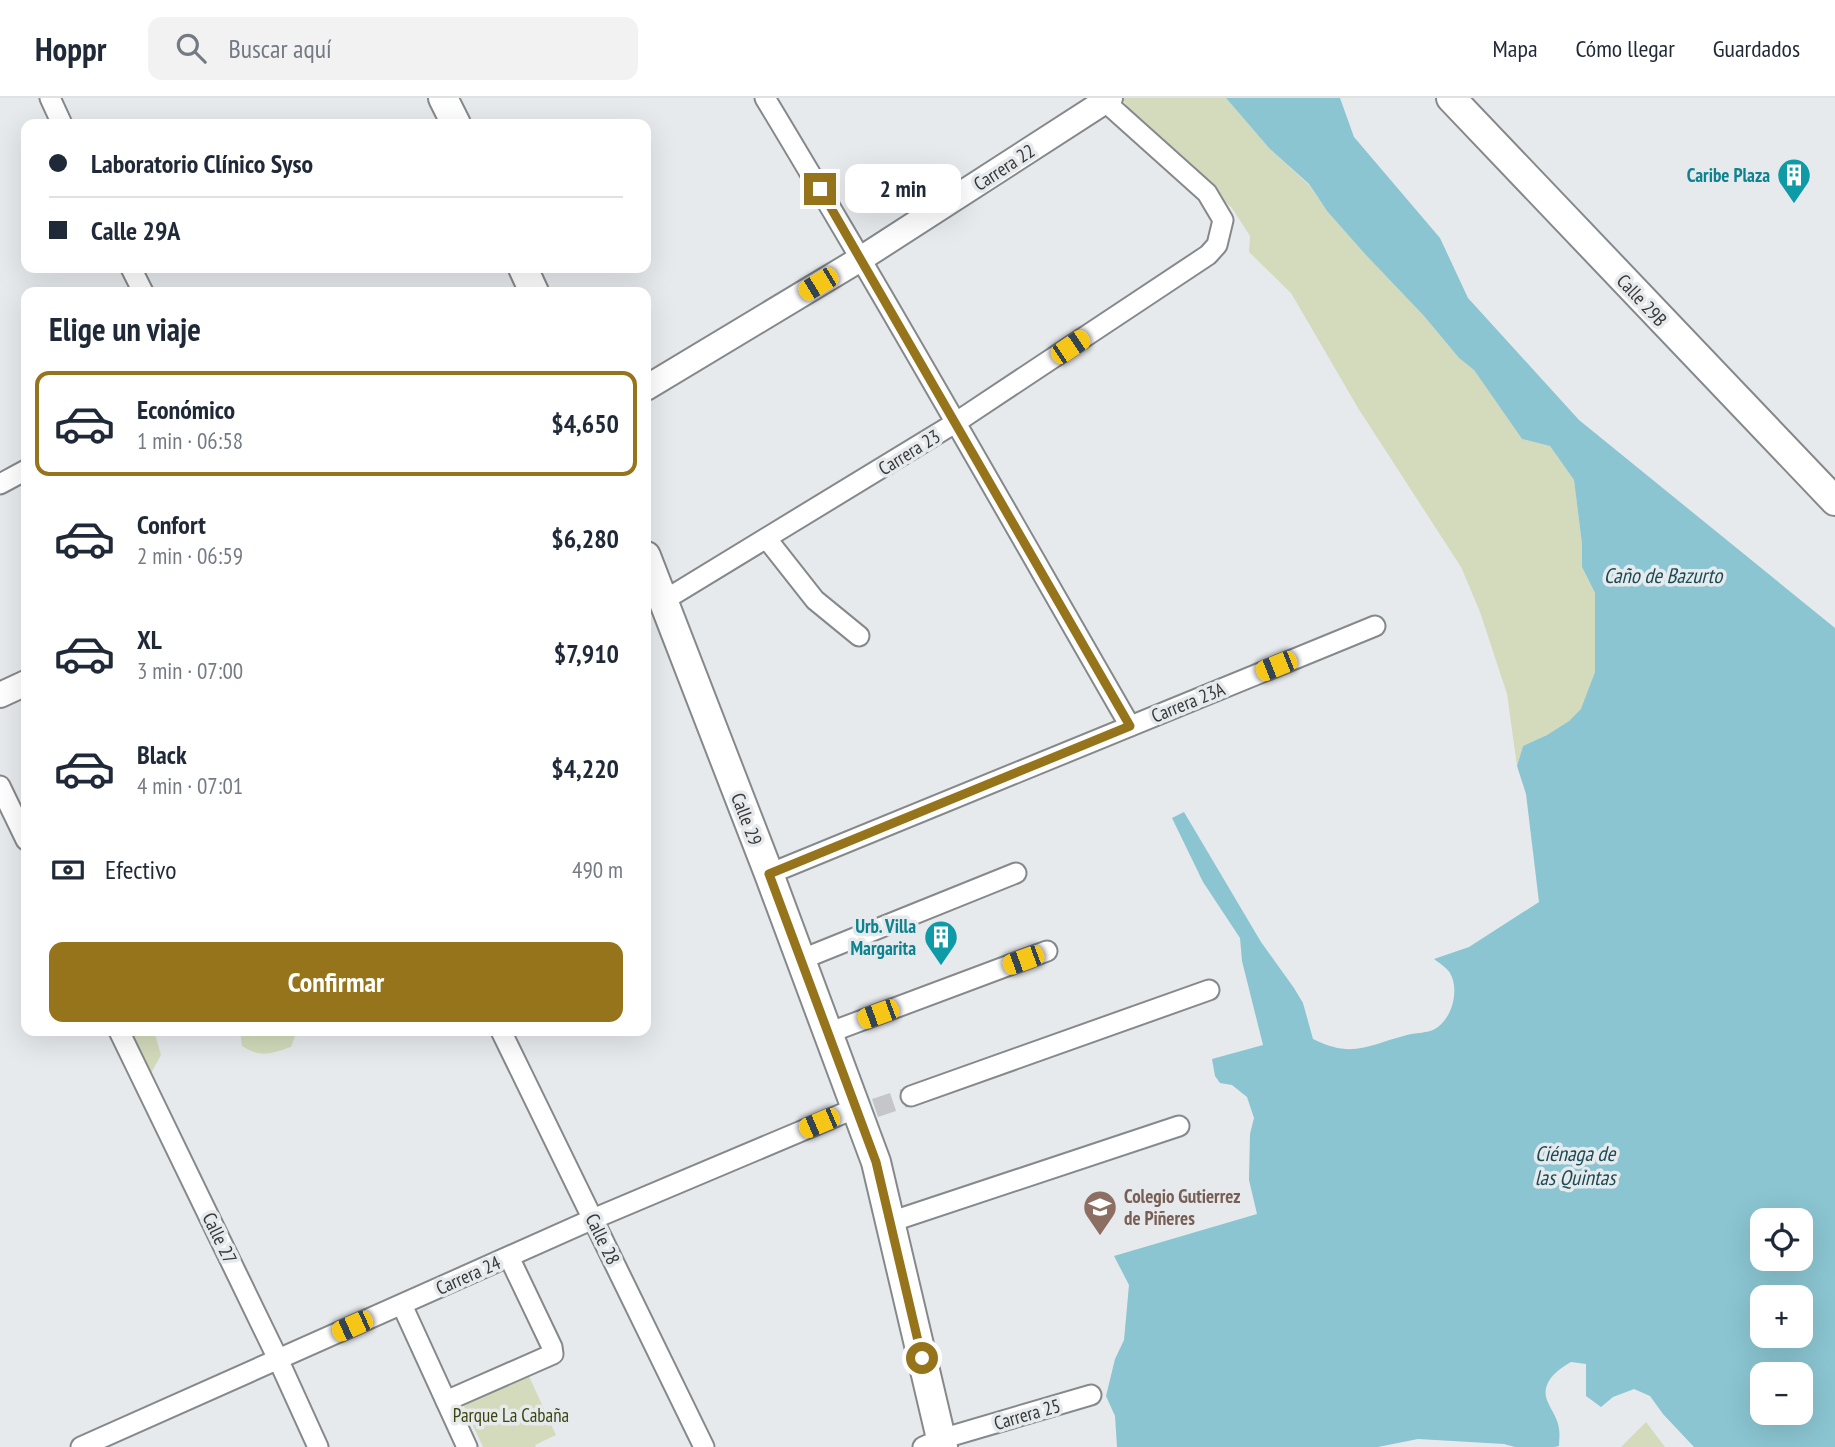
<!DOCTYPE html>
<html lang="es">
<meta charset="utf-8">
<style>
body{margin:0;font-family:"PT Sans Narrow",sans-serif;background:#f2f2f3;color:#1f2937;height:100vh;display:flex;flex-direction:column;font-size:26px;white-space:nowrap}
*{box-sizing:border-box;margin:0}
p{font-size:23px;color:#747a83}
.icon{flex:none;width:38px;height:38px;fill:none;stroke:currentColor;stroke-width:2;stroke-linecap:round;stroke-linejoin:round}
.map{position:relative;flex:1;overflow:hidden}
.panel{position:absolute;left:21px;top:189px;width:630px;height:749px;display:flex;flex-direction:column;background:#fff;border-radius:14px;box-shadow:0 7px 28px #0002}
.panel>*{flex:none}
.hud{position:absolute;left:21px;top:21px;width:630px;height:154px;border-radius:14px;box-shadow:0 7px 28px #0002;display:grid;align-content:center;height:154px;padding:0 28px;background:#fff}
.tools{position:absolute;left:1750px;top:1110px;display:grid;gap:14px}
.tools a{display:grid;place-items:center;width:63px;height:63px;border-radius:14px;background:#fff;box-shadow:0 7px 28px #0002;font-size:35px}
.end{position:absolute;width:32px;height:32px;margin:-16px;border:9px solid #96741c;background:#fff;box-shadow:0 0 0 4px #fff}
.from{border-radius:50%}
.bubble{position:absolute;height:49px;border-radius:14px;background:#fff;box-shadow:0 7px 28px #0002;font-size:23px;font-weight:700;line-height:49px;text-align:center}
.car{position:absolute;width:21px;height:42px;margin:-21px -10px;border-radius:9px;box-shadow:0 0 5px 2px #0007;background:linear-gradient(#f5c518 24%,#345 0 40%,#f5c518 0 76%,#345 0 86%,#f5c518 0)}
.hud b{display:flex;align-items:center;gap:24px;height:66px;font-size:26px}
.hud b+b{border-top:2px solid #e0e1e3}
.hud i{width:18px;height:18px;background:#1f2937}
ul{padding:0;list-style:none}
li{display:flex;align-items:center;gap:21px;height:105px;margin:0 14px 10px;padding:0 14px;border:4px solid transparent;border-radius:14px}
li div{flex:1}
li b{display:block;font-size:26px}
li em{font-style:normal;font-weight:700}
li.active{border-color:#96741c}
li>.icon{width:63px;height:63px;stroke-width:1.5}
h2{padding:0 28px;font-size:32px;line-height:84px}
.pay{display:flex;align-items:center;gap:18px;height:77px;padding:0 28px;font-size:26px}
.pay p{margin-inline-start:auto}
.button{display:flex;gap:14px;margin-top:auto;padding:14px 28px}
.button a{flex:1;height:80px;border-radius:14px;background:#96741c;color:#fff;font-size:28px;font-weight:700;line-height:80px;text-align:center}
header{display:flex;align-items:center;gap:42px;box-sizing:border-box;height:98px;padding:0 35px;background:#fff;border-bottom:2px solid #e0e1e3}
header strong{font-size:33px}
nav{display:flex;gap:38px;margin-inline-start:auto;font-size:24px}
.search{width:490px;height:63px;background:#f2f2f3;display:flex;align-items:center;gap:18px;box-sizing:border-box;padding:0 24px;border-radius:14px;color:#747a83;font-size:26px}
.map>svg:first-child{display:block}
.green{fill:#d3dbbc}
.water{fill:#8ac5d1;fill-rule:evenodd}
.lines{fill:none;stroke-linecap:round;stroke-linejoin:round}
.minor-tunnel{stroke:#c4c6c9;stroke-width:19;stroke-dasharray:19 10;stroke-linecap:butt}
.minor-casing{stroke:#86898c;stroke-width:23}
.tertiary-casing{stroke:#86898c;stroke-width:28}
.secondary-casing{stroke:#86898c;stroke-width:32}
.minor{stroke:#fff;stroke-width:19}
.tertiary{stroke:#fff;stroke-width:24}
.secondary{stroke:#fff;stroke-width:28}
.route{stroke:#96741c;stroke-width:9}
.labels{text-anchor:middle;stroke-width:7;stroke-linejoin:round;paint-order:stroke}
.street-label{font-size:19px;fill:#373839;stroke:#e7eaed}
.culture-label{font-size:19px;font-weight:bold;fill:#0d838f;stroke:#e7eaed;text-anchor:end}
.education-label{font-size:19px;font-weight:bold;fill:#785e54;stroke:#e7eaed;text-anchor:start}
.park-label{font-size:19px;fill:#3c4511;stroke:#e7eaed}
.water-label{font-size:21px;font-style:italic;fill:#184c55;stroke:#e7eaed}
</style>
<header>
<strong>Hoppr</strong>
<div class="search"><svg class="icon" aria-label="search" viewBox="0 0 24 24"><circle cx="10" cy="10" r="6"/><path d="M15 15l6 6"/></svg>Buscar aquí</div>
<nav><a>Mapa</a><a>Cómo llegar</a><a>Guardados</a></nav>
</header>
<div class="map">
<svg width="1835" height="1349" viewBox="0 0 1835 1349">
<rect width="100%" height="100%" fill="#e7eaed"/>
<g class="green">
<polygon points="1122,0 1226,0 1269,50 1309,87 1327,113 1365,156 1424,218 1459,260 1474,272 1522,341 1550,348 1574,382 1582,446 1582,469 1595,495 1595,574 1582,611 1569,623 1547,637 1523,648 1517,668 1507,596 1480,514 1461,469 1358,310 1291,195 1249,154 1250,138 1232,110 1135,21"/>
<polygon points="123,933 154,933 161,957 149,979"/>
<path d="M240,933h57l-6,16c-21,7 -30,11 -49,-1z"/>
<polygon points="527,1274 556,1337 535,1347 536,1349 483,1349 462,1304"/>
<polygon points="1646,1324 1665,1349 1621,1349"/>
</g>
<path class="water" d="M1226,0h114l14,39 86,101 28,60 111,122 256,208v819h-141l-31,-33 -13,-18 -16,-7 -21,8 -12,10 -15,-11v-32l-15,-2c-12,7 -28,18 -25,35 2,9 12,20 13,32 1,5 0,12 0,17l-5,1h-39l-11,-3 -86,-5 -40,8h-261l-2,-31 -9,-20 9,-37 9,-19 5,-55 -15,-29 143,-42 -8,-34 1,-46 4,-16 -7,-21 -15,-12 -12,-2 -5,-7 -3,-17 51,-14 -21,-84 -2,-23 -37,-56 -31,-64 12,-6 77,130 33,46 9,15 10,36c40,20 55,6 94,-4 8,-2 19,-2 26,-5 19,-9 27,-40 17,-57 -4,-6 -11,-10 -16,-14l35,-12 70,-45 -13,-108 -9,-28 6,-20 24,-11 22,-14 12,-12 14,-37v-79l-13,-26v-23l-8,-64 -24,-34 -28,-7 -48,-69 -15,-12 -35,-42 -59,-62 -38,-43 -18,-27 -40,-36zM1762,1122h39v38h-39zM1762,1199h39v38h-39zM1762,1276h39v38h-39z"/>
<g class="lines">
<polyline class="minor-tunnel" points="875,1010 911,998"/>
<g class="minor-casing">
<g id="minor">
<polyline points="50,0 62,26"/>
<path d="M765,0c125,207 244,418 365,628"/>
<polyline points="131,170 143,194"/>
<polyline points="0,386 26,372"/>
<polyline points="767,441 815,502 859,538"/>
<polyline points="663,503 955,325 1208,157 1217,147 1223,122 1207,95 1101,0"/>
<polyline points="0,688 26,742"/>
<polyline points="769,776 1375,528"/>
<polyline points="800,862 1016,775"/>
<polyline points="119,933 278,1261 318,1349"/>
<polyline points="501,933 704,1349"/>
<polyline points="828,935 1047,853"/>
<polyline points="911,998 1209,892"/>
<polyline points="890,1124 1179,1028"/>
<polyline points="402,1207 467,1349"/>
<polyline points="446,1303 553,1256 552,1249 509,1159"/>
<polyline points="81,1349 593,1121 856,1010"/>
<polyline points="923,1349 941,1341 1091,1297"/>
</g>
</g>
<g class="tertiary-casing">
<g id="tertiary">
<polyline points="646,290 862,160 1110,0"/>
<polyline points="0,597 26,585"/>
</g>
</g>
<g class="secondary-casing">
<g id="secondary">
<polyline points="443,0 456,26"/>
<polyline points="1451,0 1835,403"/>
<polyline points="523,170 534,194"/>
<polyline points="646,458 769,776 876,1064 943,1349"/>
</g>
</g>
<use href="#minor" class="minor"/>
<use href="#tertiary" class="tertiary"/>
<use href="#secondary" class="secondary"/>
</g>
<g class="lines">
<polyline class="route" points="820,91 1130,628 769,776 876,1064 922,1260"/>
</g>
<defs>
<g id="building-pin" transform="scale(1.75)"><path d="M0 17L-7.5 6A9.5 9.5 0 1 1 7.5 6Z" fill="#0f9aa8" stroke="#e7eaed"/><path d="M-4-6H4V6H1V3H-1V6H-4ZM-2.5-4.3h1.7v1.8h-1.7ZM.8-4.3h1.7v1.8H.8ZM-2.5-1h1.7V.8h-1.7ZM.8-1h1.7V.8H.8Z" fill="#fff"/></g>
<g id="university-pin" transform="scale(1.75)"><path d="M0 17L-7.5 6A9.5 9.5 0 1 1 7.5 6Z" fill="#8d6e63" stroke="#e7eaed"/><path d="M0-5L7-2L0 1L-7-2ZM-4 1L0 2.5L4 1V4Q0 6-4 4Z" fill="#fff"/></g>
</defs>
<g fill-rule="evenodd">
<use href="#building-pin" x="1794" y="77"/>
<use href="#building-pin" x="941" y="839"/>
<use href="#university-pin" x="1100" y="1109"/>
</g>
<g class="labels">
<g class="street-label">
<text transform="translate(1004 69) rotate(-33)" y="7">Carrera 22</text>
<text transform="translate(1642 202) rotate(47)" y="7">Calle 29B</text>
<text transform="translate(909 354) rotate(-32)" y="7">Carrera 23</text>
<text transform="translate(1188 604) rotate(-22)" y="7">Carrera 23A</text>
<text transform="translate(747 721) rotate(69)" y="7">Calle 29</text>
<text transform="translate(220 1140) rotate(64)" y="7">Calle 27</text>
<text transform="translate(603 1141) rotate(64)" y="7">Calle 28</text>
<text transform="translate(468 1177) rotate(-24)" y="7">Carrera 24</text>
<text transform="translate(1027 1316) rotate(-16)" y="7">Carrera 25</text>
</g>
<g class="culture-label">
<text x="1770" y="84">Caribe Plaza</text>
<text x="916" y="835">Urb. Villa<tspan x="916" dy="22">Margarita</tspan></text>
</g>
<g class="education-label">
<text x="1124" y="1105">Colegio Gutierrez<tspan x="1124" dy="22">de Piñeres</tspan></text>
</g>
<g class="park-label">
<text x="511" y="1324">Parque La Cabaña</text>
</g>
<g class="water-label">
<text x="1663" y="485">Caño de Bazurto</text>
<text x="1575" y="1063">Ciénaga de<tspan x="1575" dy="24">las Quintas</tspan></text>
</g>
</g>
</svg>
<div class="tools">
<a><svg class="icon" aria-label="locate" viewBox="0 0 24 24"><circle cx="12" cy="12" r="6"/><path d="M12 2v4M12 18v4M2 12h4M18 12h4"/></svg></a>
<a>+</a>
<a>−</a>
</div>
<i class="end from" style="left:922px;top:1260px"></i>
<i class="end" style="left:820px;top:91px"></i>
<div class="bubble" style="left:845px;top:66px;width:116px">2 min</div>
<i class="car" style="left:818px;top:186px;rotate:239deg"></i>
<i class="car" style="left:1070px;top:249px;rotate:56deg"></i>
<i class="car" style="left:1276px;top:568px;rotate:248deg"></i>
<i class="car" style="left:1023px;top:862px;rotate:250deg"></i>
<i class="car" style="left:878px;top:916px;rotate:250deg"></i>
<i class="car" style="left:819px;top:1025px;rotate:247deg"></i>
<i class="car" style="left:352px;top:1228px;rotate:246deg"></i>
<div class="hud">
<b><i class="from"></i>Laboratorio Clínico Syso</b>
<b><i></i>Calle 29A</b>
</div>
<section class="panel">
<h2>Elige un viaje</h2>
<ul>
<li class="active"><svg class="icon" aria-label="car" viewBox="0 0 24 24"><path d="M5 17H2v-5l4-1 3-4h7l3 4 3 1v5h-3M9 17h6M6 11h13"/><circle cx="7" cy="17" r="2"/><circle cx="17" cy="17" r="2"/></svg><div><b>Económico</b><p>1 min · 06:58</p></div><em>$4,650</em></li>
<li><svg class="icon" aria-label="car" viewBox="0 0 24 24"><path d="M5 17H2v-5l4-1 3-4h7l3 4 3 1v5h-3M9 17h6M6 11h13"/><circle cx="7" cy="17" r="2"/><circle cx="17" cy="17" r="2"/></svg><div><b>Confort</b><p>2 min · 06:59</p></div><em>$6,280</em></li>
<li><svg class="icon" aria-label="car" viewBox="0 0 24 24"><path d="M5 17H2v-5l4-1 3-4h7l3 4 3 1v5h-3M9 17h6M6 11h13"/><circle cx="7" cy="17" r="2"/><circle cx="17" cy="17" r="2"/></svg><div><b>XL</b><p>3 min · 07:00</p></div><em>$7,910</em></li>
<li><svg class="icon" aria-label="car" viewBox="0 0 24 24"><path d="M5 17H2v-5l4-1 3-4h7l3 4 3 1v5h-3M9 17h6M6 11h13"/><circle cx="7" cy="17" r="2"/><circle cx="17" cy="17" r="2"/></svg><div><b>Black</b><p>4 min · 07:01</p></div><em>$4,220</em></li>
</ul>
<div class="pay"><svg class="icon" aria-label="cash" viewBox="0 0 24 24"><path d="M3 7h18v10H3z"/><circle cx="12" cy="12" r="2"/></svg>Efectivo<p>490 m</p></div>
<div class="button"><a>Confirmar</a></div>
</section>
</div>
